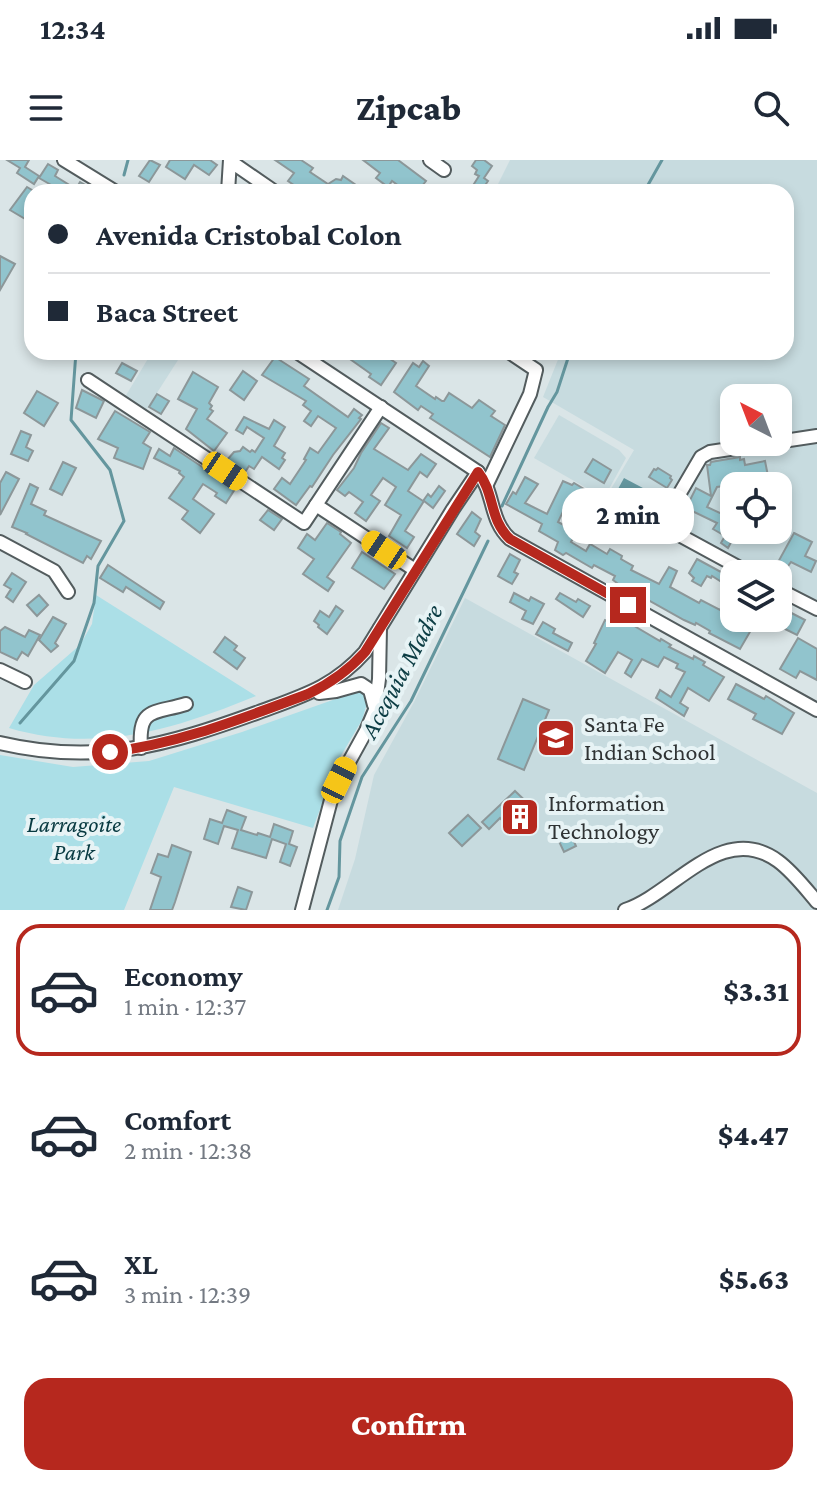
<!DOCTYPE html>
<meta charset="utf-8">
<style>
body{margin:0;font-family:"Crimson Pro",serif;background:#f6f6f7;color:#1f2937;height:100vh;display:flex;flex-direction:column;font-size:30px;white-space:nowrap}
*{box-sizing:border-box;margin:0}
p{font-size:26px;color:#747a83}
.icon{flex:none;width:44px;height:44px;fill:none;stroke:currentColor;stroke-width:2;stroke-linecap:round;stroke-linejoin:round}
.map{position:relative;height:750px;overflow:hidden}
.sheet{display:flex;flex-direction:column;background:#fff;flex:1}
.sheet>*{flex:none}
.banner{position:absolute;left:24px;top:24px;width:770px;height:176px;border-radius:24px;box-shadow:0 4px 12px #0003;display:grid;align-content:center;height:176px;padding:0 24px;background:#fff}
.needle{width:52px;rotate:318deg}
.tools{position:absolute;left:720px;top:224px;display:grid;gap:16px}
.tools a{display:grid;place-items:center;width:72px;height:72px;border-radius:16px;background:#fff;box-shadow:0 4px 12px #0003;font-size:40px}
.end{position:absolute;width:36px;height:36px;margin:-18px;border:10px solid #b6281e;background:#fff;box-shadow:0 0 0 4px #fff}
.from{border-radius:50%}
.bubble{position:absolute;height:56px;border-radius:24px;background:#fff;box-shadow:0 4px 12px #0003;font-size:26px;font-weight:800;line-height:56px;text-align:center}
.car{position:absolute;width:24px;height:48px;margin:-24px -12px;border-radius:10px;box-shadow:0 0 6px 2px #0007;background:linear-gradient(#f5c518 24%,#345 0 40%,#f5c518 0 76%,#345 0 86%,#f5c518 0)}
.banner b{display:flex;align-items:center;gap:28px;height:76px;font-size:30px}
.banner b+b{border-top:2px solid #e0e1e3}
.banner i{width:20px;height:20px;background:#1f2937}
ul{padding:14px 0 0;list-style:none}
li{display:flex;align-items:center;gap:24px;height:132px;margin:0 16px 12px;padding:0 8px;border:4px solid transparent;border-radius:24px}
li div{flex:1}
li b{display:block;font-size:30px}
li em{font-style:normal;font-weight:800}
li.on{border-color:#b6281e}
li>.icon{width:72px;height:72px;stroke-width:1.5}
.cta{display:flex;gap:16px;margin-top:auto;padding:16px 24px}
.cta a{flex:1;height:92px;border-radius:24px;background:#b6281e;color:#fff;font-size:32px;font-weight:800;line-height:92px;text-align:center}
.status{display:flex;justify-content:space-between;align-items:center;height:56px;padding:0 40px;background:#fff;direction:ltr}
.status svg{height:22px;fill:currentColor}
header{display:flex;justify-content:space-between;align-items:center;height:104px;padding:0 24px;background:#fff;font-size:36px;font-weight:800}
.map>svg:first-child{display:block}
.built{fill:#c7dbdf;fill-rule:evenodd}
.green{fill:#abdfe7}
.water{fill:#64969e}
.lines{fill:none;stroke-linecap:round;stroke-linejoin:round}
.stream{stroke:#64969e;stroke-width:3}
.building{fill:#91c4cd;stroke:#8c9799;stroke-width:2}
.minor-casing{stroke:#535c5e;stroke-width:16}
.minor{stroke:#fff;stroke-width:12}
.route{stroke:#b6281e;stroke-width:10}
.labels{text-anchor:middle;stroke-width:8;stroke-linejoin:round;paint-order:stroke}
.poi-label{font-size:24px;fill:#2f3334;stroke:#e7f3f5;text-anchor:start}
.park-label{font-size:24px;font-style:italic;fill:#083a41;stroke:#e7f3f5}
.water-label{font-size:26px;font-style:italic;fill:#0c3d44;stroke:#e7f3f5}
</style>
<div class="status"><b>12:34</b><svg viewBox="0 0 49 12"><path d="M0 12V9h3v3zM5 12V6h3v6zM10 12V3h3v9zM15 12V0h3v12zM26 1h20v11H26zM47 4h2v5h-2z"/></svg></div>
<header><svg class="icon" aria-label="menu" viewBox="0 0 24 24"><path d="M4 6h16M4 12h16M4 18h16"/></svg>Zipcab<svg class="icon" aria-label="search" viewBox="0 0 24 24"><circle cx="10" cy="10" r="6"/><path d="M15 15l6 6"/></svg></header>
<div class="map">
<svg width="817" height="750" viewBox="0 0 817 750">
<rect width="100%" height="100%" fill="#dae5e7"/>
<g class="built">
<path d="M510,0h307v457l-39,-22v-21h-38l-135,-75 29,-49 -91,-53 18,-45h225v-160h-292zM734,238h44v44h-44zM734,326h44v44h-44z"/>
<polygon points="152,192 163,192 178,200 146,250 125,237"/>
<polygon points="559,255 619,290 626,298 604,338 534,298"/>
<polygon points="465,438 817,633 817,750 338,750 355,699 374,615 414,542"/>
</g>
<g class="green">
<path d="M96,435l160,101c-81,33 -159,58 -247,32l25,-43 46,-40 12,-21z"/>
<polygon points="361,530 369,537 362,560 339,599 313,668 174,627 124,750 0,750 0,595 73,607 149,601 242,572"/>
</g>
<polygon class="water" points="624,318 658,336 658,353 655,359 649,362 612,340"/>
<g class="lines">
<g class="stream">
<polyline points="124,15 128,0"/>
<polyline points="644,32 662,0"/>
<polyline points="502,346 548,247 557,232 570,192"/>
<polyline points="20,563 74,501 94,443 98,406 124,361 110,310 71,260 76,192"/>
<polyline points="327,750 339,717 340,681 362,617 411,541 488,381"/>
</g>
</g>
<g class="building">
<polygon points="7,0 29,0 25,7 39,16 34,24 17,13 20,8"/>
<polygon points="150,0 160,5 149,22 139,16"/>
<polygon points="170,0 210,0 217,5 209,15 194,5 185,19 166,7"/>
<polygon points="275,0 301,0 313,8 310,12 328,24 336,19 341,20 343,16 366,32 304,32 288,21 294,13"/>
<polygon points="363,0 398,0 426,21 422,26 429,32 407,32 392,21 388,27 376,18 380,13"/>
<polygon points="476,0 484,0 492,6 484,18 488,21 481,31 480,30 478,32 472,27 479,16 475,14 477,10 472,6"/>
<polygon points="48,4 58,10 55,16 76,29 80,22 98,32 49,32 53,26 39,18"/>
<polygon points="27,27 32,30 32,63 10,50"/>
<polygon points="0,96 15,104 0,130"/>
<polygon points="340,192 380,192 396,203 381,225 369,217 371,214"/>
<polygon points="275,197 309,219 304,226 348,257 354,249 362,255 359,258 361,259 333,295 312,327 310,326 296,345 274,329 282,318 290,324 306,300 304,299 310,288 318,293 336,268 318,256 311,266 304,261 311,251 303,245 306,241 262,215"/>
<polygon points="423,201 429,206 416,226 435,239 436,237 442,241 444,241 449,233 472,248 479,240 495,251 491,256 505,265 490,297 430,258 433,254 421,246 418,250 394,232 413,203 419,207"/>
<polygon points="122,203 137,211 131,221 116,213"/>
<polygon points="243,211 257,221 244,240 230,230"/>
<polygon points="193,212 218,227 209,243 212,246 210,249 213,251 207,259 227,273 214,291 186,269 197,249 178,239"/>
<polygon points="82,230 104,241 96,258 76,248"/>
<polygon points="37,231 58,243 44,266 24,253"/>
<polygon points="157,234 169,241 161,254 149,247"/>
<polygon points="115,251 150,272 143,283 151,288 143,309 114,298 118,288 98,279"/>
<polygon points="244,257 269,269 274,260 285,267 274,286 285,293 282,298 285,300 279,309 262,297 254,309 249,306 245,312 227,300 234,292 240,291 243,287 250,292 252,290 255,292 264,278 247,267 243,274 236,270"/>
<polygon points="381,263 389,268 374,289 408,310 421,294 436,304 427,317 420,312 408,331 423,341 428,334 431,337 439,326 445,331 433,348 424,341 405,371 414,377 407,388 389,376 401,355 385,345 396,327 383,318 371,335 380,341 366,361 355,353 363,342 349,332 345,336 337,330 354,308 361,293"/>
<polygon points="21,271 31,275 26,287 33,291 28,301 11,294"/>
<polygon points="174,288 235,329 226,343 215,336 217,333 203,324 193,339 214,354 200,373 182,359 188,351 169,338 184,317 179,313 180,311 154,298 159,289 170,296"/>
<polygon points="740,297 740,300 744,299 745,305 765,301 770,326 754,326 754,322 717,327 707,347 722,354 725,348 734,354 734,363 730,370 736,373 728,388 721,383 725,376 713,369 717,363 686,348 696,328 711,336 707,305 710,305 711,302"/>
<polygon points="593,299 611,310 604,323 585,312"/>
<polygon points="63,302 76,308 62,335 50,329"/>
<polygon points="658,308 671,316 670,318 672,320 667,328 649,317 654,309 656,310"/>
<polygon points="6,312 19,319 0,355 0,323"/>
<polygon points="525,317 538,324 525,343 547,354 563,321 572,325 574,323 584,329 576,343 569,339 558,362 577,372 571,382 586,391 590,384 607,394 610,389 622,396 621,399 633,406 631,410 659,424 669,407 677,411 670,427 699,443 701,440 720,450 734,426 734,458 758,458 740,489 709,473 710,471 696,463 695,465 684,460 639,435 638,437 616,425 617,423 613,420 615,416 594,405 592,408 566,393 563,395 555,390 558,382 539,371 542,364 506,344 513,332 516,334"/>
<polygon points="30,324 38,328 31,344 46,351 44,355 101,381 91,399 87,396 83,403 26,374 27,373 12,367"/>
<polygon points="268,350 282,359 274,370 260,360"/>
<polygon points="607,350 619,360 620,358 633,366 635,371 632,375 622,377 610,365 609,367 600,359"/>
<polygon points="472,352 481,359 475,372 480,376 474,386 457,374"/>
<polygon points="327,363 341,372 340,374 351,383 327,417 334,422 328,431 303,414 314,399 298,388 307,374 315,380"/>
<polygon points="794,373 812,382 805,396 816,401 811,412 791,402 786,409 777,404"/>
<polygon points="362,392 395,414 384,429 352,408"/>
<polygon points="510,394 520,400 514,412 518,414 512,424 498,416"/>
<polygon points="697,399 734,419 731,428 712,416 711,418 707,416 701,426 692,421 694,418 689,413"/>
<polygon points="108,405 164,442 160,449 126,427 123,432 100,418"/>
<polygon points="12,413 26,422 13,442 6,437 11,429 4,425"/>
<polygon points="514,433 529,441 531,437 544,444 533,464 522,459 526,451 510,442"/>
<polygon points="560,433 576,442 578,439 590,446 583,457 556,439"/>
<polygon points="39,435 48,445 37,456 27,445"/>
<polygon points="336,446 343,451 327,474 318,467 319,465 314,461 320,451 329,457"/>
<polygon points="778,446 805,460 797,475 781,467 783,464 778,461"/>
<polygon points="53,457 66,464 55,483 58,486 51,492 39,480"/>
<polygon points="619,457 660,481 661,479 671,485 669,487 693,499 694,496 705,502 703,505 724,517 709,541 688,528 680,543 688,548 684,556 656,538 660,530 671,537 685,512 676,508 678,504 664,497 658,507 642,499 631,517 625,513 632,500 618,492 605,513 586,501 596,484 594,483 605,460 615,465"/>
<polygon points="543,462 555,469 553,473 572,483 568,491 536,474"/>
<polygon points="5,467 25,477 29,470 40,475 28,496 22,492 17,500 0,492 0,471"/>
<polygon points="225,477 237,486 234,490 245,498 237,509 214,492"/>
<polygon points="798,478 817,489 817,520 800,511 796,518 780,509"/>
<polygon points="736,524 764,539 766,536 794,553 782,574 753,559 756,554 728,539"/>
<polygon points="523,539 549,550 524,610 498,599"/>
<polygon points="515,631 536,651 513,672 500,658 489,669 482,662"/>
<polygon points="227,650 246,657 241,670 257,675 258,673 270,677 274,664 293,671 289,684 297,687 290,706 280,702 286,684 272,679 266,698 232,688 238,670 224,666 218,684 204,679 210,659 222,663"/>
<polygon points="468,655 481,668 462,686 449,673"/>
<polygon points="567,667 576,686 564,692 555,673"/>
<polygon points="172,685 191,692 175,742 172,750 150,750 161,717 151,713 158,694 168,697"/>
<polygon points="238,727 252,732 246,750 231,747"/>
</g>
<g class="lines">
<g class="minor-casing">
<g id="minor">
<polyline points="64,0 116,32"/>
<polyline points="430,0 444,10"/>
<polyline points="230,1 275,32"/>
<polyline points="228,32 230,0"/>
<path d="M297,192l181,120c17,21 11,48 32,67l307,171"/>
<polyline points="88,220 304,363 381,247"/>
<polyline points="487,324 530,234 536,210 509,192"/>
<polyline points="316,345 415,410"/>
<polyline points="0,382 54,411 68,432"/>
<path d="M751,414l-68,-37c-10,-8 -13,-14 -13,-27l31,-53 9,-5 107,-16"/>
<polyline points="778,429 817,449"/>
<polyline points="0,510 25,522"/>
<polyline points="319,533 336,531 361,524 370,530 374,545"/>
<path d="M0,583c98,23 168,2 259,-31 43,-16 75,-25 106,-60l88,-143 25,-37"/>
<path d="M141,588c-3,-41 12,-34 45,-44"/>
<polyline points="302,750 331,640 339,620 366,571 375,550 379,519 380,468"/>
<path d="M625,750c49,-16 97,-90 153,-49 15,11 27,27 39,41"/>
</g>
</g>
<use href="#minor" class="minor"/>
</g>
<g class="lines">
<path class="route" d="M110,592c69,-8 133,-34 198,-58 23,-11 40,-23 57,-42l113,-180c17,21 11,48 32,67l118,66"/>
</g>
<defs>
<g id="school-square" transform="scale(2)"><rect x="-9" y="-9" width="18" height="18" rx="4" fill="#b6281e" stroke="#e7f3f5"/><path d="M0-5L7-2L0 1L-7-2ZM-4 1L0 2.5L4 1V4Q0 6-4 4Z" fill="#fff"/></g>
<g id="building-square" transform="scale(2)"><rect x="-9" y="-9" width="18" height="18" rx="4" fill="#b6281e" stroke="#e7f3f5"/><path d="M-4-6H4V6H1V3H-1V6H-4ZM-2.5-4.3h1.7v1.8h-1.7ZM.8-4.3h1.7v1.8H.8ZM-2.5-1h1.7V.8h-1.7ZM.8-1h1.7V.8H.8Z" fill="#fff"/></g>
</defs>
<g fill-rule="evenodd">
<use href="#school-square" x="556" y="578"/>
<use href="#building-square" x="520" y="657"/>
</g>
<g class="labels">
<g class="poi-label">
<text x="584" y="572">Santa Fe<tspan x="584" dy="28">Indian School</tspan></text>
<text x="548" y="651">Information<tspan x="548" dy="28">Technology</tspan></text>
</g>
<g class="park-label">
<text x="74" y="672">Larragoite<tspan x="74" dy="28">Park</tspan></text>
</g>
<g class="water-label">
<text transform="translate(401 511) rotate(-62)" y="9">Acequia Madre</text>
</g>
</g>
</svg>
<div class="tools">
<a><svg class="needle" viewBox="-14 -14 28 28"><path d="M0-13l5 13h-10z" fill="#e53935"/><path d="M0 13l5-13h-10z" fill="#747a83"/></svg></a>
<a><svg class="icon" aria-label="locate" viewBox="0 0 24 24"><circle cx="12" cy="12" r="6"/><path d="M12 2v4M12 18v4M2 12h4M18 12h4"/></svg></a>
<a><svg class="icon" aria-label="layers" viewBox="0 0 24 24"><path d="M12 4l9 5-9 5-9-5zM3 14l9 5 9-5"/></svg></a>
</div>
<i class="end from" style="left:110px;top:592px"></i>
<i class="end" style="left:628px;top:445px"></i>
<div class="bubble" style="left:562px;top:328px;width:132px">2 min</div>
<i class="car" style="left:225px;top:311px;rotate:124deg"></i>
<i class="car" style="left:384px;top:390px;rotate:304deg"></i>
<i class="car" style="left:339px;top:620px;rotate:26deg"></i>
<div class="banner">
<b><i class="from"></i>Avenida Cristobal Colon</b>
<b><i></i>Baca Street</b>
</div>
</div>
<section class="sheet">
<ul>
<li class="on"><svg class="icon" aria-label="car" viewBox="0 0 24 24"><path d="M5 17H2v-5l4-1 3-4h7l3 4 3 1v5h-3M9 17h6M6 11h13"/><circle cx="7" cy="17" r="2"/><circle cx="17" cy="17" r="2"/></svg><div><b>Economy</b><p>1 min · 12:37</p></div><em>$3.31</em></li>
<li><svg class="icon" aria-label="car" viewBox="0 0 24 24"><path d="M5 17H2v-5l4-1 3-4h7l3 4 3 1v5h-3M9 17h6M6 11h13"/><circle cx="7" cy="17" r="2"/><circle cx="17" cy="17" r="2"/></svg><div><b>Comfort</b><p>2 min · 12:38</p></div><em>$4.47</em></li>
<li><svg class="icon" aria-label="car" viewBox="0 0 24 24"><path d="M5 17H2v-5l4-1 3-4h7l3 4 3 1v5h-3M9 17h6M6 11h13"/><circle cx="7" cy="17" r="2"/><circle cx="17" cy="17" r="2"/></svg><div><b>XL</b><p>3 min · 12:39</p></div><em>$5.63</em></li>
</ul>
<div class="cta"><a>Confirm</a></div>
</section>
